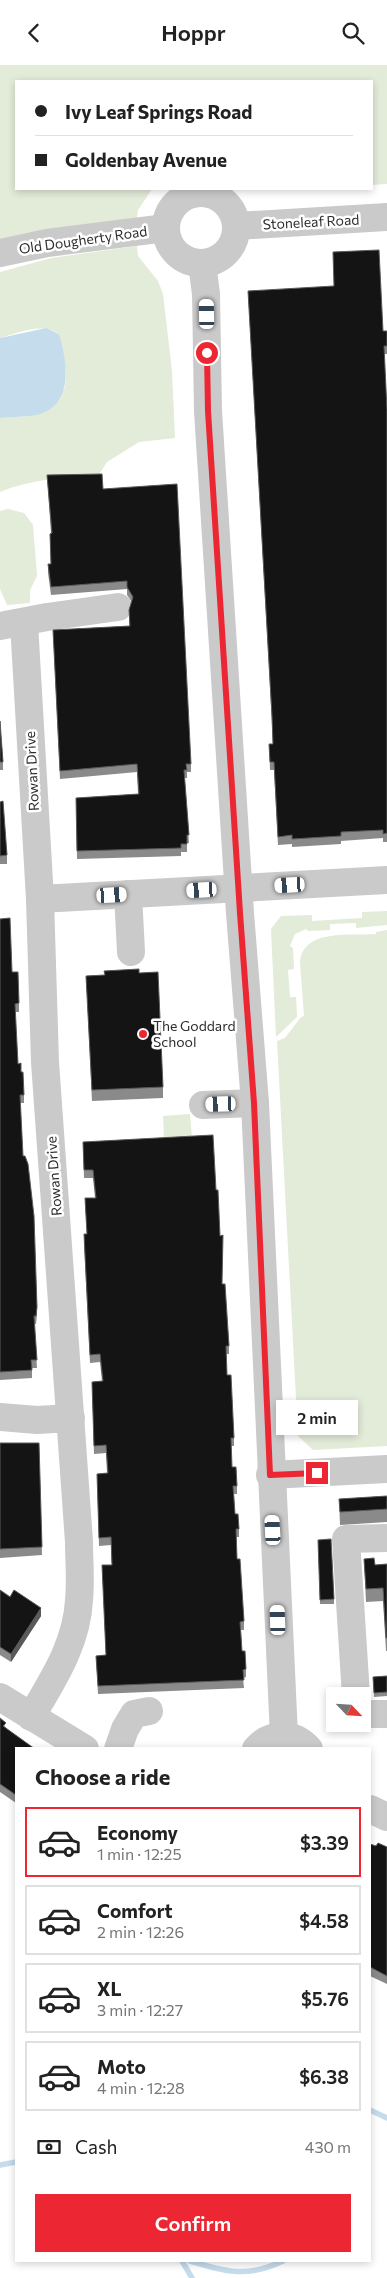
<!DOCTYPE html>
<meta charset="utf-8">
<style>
body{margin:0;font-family:Commissioner,sans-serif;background:#f6f6f6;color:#222;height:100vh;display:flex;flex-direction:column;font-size:19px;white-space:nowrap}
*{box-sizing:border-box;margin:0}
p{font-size:16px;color:#767676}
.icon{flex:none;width:28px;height:28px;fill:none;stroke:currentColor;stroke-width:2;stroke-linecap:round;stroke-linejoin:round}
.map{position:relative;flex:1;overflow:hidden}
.details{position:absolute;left:15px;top:1682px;width:356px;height:515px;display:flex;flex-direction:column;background:#fff;border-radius:0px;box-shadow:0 2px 8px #0003}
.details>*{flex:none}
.guide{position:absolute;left:15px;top:15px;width:358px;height:110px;border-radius:0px;box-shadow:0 2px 8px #0003;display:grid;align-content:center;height:110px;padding:0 20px;background:#fff}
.needle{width:32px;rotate:115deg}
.tools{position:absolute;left:326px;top:1622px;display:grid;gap:10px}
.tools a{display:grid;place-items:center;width:45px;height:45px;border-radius:0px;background:#fff;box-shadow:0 2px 8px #0003;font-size:25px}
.end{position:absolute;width:22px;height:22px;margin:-11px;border:6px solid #ed2633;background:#fff;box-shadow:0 0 0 2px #fff}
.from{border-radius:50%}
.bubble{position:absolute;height:35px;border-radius:0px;background:#fff;box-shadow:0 2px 8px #0003;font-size:16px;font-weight:600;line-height:35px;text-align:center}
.car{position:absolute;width:15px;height:30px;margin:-15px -8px;border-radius:6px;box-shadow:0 0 4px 1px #0007;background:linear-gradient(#fff 24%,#345 0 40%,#fff 0 76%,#345 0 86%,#fff 0)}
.guide b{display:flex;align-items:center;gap:18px;height:48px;font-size:19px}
.guide b+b{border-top:1px solid #e0e0e0}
.guide i{width:12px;height:12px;background:#222}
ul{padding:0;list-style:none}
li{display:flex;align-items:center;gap:15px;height:70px;margin:0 10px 8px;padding:0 10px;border:2px solid #e0e0e0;border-radius:0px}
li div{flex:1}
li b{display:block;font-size:19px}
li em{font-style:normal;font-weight:600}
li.selected{border-color:#ed2633}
li>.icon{width:45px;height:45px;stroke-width:1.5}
h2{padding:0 20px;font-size:22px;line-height:60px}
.pay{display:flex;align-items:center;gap:12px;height:55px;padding:0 20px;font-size:19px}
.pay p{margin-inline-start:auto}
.button{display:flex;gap:10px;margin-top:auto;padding:10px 20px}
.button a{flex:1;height:58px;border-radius:0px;background:#ed2633;color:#fff;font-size:20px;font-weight:600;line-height:58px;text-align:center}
header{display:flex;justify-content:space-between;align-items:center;height:65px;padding:0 20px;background:#fff;font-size:22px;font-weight:600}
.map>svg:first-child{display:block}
.green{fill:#e3ebd9}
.water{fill:#c4dcec}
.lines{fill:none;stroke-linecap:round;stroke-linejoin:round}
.stream{stroke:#c4dcec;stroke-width:5.5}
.minor{stroke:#cacaca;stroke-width:28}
.wall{fill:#8a8a8a}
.shaded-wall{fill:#5a5a5a}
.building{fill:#141414;stroke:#5a5a5a}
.route{stroke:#ed2633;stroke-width:6}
.poi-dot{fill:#ed2633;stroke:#fff;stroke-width:2}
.labels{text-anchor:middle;stroke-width:5;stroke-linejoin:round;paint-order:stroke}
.street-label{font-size:14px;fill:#2d2d2d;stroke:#fff}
.poi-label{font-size:14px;fill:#2d2d2d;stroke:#fff;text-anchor:start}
</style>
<header><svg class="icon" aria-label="back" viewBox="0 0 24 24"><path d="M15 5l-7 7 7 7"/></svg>Hoppr<svg class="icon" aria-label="search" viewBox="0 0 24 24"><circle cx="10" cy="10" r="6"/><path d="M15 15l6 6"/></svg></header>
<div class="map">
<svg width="387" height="2213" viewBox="0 0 387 2213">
<rect width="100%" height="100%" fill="#fff"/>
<g class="green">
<polygon points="0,0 387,0 387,119 371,120 371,16 16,16 16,124 152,124 138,145 136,160 0,174"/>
<path d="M137,181l1,10 20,25 5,13 9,77 3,67 -36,4 -32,20 -9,14c-33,1 -67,3 -98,16v-74l32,-2 28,-17 5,-13 1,-14 -7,-38c-16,-12 -41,-1 -59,4v-66l51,-14z"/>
<polygon points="8,444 24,448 33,460 37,511 30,525 30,538 7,540 0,524 0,446"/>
<polygon points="387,846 387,860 356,863 356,858 330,859 330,865 308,866 306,864 295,869 290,881 293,883 294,904 288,905 290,932 296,932 297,952 276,972 271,864 281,851 312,850 312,856 362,853 362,847"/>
<path d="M387,865v516l-74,4 -15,-14 -21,-395 8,-3 16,-21 3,-1 -4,-53c2,-35 51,-27 76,-29v-2z"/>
<polygon points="190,1049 192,1073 164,1075 163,1051"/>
</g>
<path class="water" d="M46,263l13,6c9,31 16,76 -28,82 -10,1 -21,1 -31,2v-80z"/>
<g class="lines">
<g class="stream">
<polyline points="370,2045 387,2053"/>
<polyline points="0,2100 16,2097"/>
<polyline points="182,2196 192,2213"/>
<path d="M190,2196c37,11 57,17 93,0"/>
</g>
<g class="minor">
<circle cx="201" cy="163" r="35"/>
<polyline points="236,161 387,152"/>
<polyline points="0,188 47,178 166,163"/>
<polyline points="202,198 206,229 208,346 240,848 255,1038 284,1671"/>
<path d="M24,558l16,276 5,163 34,480c0,19 2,39 0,58 -2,44 -27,81 -48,117"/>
<polyline points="0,561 47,552 118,542"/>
<polyline points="128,829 131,887"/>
<polyline points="40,834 387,815"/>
<polyline points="203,1040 255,1038"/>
<polyline points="0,1352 37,1355 71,1353"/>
<polyline points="270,1410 387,1404"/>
<polyline points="356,1631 346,1474 387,1473"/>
<polyline points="0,1632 85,1684"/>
<polyline points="362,1649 387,1649"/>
<polyline points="118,1684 125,1664 134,1649 149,1646"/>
<path d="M256,1684c15,-17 38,-17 53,0"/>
<polyline points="370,1744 387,1752"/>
</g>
</g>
<g class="wall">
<polygon points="248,226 383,266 387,266 387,289 384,289 387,345 387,777 383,777 383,773 341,776 341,779 292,782 292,779 278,780 274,705 270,705 269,679 273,679 272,659"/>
<polygon points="47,410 103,424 191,699 191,707 187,707 187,713 184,713 189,778 187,778 187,787 181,787 181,791 77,794 76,733 138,729 137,707 60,714 53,565 129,561 129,545 132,537 127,530 127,524 51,530 48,508 48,499 51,499 50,469 51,468"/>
<polygon points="0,656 3,697 3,705 0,705"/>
<polygon points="0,737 7,790 7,799 0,799"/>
<polygon points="0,854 19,938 19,947 15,947 18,999 21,1007 24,1030 24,1038 20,1038 23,1091 37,1250 36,1259 34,1259 37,1303 32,1303 32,1313 0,1315"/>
<polygon points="139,908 163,1022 163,1033 92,1036 86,911"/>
<polygon points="83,1077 216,1125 222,1219 229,1281 229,1289 226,1289 227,1310 234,1373 234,1381 231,1381 232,1402 237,1421 237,1429 234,1429 235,1449 239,1464 239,1472 236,1472 237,1494 244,1556 244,1565 241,1565 242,1586 246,1604 246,1612 243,1613 244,1623 98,1629 96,1591 106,1590 102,1500 112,1500 111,1480 99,1481 97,1409 107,1408 106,1388 94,1389 92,1317 102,1316 100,1297 90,1298 84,1177 87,1169 85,1133 95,1133 93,1113 84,1113"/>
<polygon points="0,1378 39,1378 42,1490 0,1493"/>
<polygon points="387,1431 387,1457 340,1460 339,1434"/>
<polygon points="318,1475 334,1534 334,1539 320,1539"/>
<polygon points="364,1494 375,1500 387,1499 387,1586 386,1586 383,1536 366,1537"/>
<polygon points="0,1525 41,1551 11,1597 0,1590"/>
<polygon points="387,1611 387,1631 374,1632 373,1612"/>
<polygon points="0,1653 6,1663 16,1684 16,1738 0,1727"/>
<polygon points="370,1779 376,1781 387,1782 387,1919 370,1911"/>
</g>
<polygon class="shaded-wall" points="41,1543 41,1551 11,1597 11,1589"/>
<g class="building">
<polygon points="379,185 383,266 387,266 387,281 384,281 387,345 387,768 383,769 383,765 341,767 341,771 292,774 292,770 278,772 274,697 270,697 269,679 273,679 272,651 248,226 334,221 333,187"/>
<polygon points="102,409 103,424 177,419 191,699 186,699 187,705 184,705 189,770 187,770 187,779 181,779 181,783 77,786 76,733 139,729 137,699 60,706 53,565 130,561 129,545 133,532 127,522 127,516 51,522 48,499 51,499 50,469 52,468 47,410"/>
<polygon points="0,656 3,697 0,697"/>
<polygon points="3,736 7,790 0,791 0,737"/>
<polygon points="10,853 12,907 18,907 19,938 15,939 18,999 21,998 21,1007 23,1007 24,1030 20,1030 23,1091 25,1091 28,1099 34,1151 37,1242 36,1251 34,1251 37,1295 31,1295 32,1305 0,1307 0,854"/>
<polygon points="139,904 139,908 158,907 163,1022 92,1025 86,911 105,910 104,906"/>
<polygon points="213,1070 216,1125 218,1125 220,1171 223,1170 222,1219 225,1219 229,1281 226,1281 227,1310 231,1310 234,1373 231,1373 232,1402 236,1402 237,1421 233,1421 235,1449 238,1449 239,1464 236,1464 237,1494 240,1494 244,1556 240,1557 242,1586 245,1586 246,1604 243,1605 244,1615 98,1621 96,1591 106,1590 102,1500 112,1500 111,1472 99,1473 97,1409 108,1408 106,1380 94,1381 92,1317 103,1316 100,1289 90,1290 84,1169 87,1169 85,1133 96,1133 93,1105 84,1105 83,1077"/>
<polygon points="0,1378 39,1378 42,1482 0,1484"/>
<polygon points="387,1431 387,1444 340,1447 339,1434"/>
<polygon points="331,1474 334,1534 320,1535 318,1475"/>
<polygon points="374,1493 375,1500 387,1499 387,1573 386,1573 383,1523 366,1524 364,1494"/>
<polygon points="0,1525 10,1532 14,1525 41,1543 11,1589 0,1582"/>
<polygon points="387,1611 387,1627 374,1628 373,1612"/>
<polygon points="0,1653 6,1658 3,1661 35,1684 16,1684 16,1730 0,1719"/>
<polygon points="378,1778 387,1782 387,1911 370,1902 370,1779 376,1781"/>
</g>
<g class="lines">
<polyline class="route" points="207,288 208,346 240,848 254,1038 270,1410 317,1408"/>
</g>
<circle class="poi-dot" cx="143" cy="969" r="5"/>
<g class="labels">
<g class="street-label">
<text transform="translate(311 157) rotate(-3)" y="5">Stoneleaf Road</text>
<text transform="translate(83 175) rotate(-8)" y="5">Old Dougherty Road</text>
<text transform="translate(32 706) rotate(-93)" y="5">Rowan Drive</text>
<text transform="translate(54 1111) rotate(-94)" y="5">Rowan Drive</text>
</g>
<g class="poi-label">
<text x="153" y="966">The Goddard<tspan x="153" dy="16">School</tspan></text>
</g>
</g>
</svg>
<div class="tools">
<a><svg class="needle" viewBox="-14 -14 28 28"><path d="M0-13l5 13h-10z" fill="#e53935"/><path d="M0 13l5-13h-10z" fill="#767676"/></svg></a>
</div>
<i class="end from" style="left:207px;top:288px"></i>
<i class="end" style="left:317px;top:1408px"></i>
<div class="bubble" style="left:276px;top:1335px;width:82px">2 min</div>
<i class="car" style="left:207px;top:249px;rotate:359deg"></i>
<i class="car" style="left:290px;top:820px;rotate:267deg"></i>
<i class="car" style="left:202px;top:825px;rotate:267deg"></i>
<i class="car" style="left:112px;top:830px;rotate:87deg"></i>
<i class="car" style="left:221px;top:1039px;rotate:268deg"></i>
<i class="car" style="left:273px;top:1465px;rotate:357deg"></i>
<i class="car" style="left:278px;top:1555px;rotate:358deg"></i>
<div class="guide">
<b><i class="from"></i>Ivy Leaf Springs Road</b>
<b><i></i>Goldenbay Avenue</b>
</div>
<section class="details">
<h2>Choose a ride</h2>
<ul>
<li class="selected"><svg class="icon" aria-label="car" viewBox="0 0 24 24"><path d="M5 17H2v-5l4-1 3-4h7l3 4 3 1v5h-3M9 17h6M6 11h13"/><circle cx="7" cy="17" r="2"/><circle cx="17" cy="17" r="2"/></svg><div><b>Economy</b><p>1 min · 12:25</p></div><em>$3.39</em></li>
<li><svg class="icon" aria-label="car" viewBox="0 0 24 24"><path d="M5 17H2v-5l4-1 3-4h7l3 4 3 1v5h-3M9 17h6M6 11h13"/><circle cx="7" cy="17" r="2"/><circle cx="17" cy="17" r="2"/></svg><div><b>Comfort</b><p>2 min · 12:26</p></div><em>$4.58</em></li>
<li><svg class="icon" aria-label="car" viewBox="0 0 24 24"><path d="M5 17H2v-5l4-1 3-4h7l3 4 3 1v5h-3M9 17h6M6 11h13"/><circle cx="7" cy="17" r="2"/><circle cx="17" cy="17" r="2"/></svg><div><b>XL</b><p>3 min · 12:27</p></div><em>$5.76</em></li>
<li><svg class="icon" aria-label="car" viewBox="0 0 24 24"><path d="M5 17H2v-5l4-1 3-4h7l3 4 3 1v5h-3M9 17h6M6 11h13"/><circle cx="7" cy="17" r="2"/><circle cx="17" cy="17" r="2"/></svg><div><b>Moto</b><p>4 min · 12:28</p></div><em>$6.38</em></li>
</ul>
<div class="pay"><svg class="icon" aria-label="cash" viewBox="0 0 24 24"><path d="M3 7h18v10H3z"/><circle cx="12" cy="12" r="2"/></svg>Cash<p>430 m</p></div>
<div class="button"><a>Confirm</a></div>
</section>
</div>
